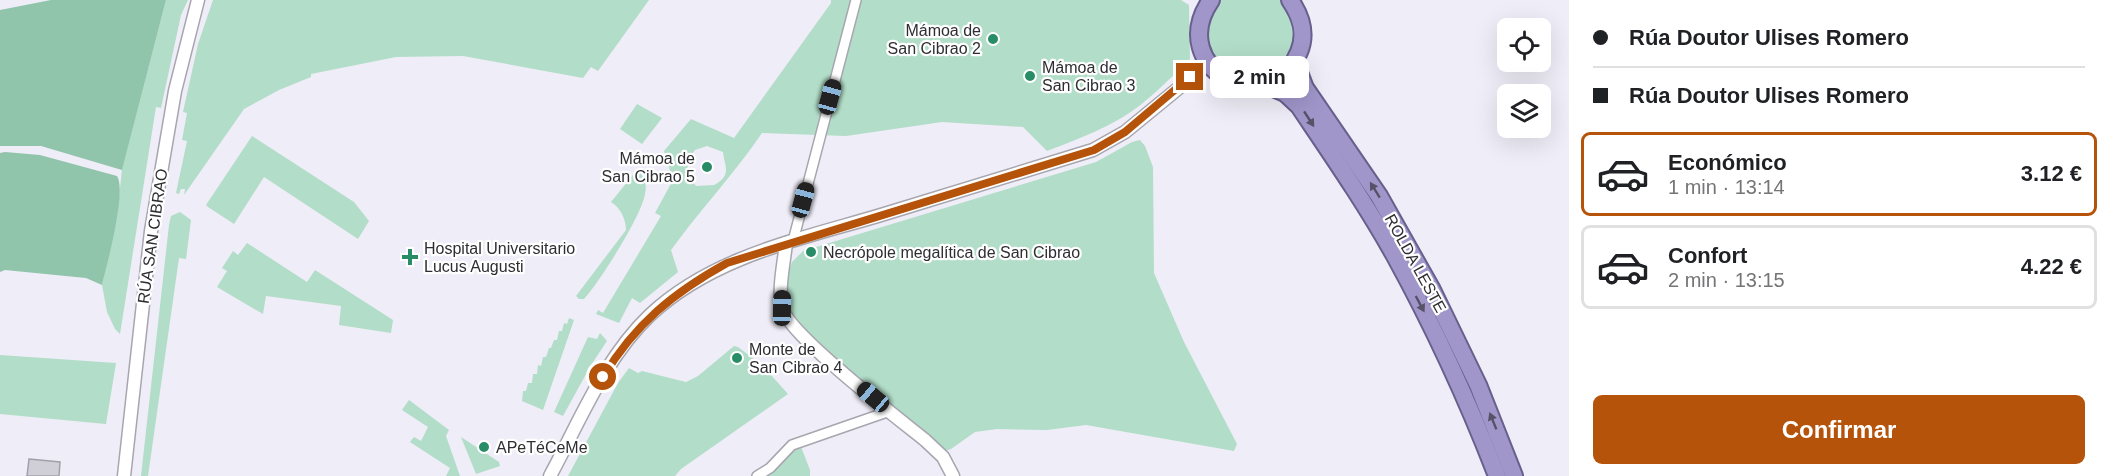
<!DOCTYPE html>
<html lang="es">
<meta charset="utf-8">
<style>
body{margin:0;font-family:Arial,sans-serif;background:#f6f6f6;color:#202124;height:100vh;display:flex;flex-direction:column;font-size:22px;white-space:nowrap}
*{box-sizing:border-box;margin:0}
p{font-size:20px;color:#757577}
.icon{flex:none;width:33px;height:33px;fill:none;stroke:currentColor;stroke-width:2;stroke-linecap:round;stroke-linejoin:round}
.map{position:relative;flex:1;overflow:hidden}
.drawer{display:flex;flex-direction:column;background:#fff;width:540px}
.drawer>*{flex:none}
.hud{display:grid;align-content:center;height:132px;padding:0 24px;background:#fff}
.buttons{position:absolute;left:1497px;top:18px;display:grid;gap:12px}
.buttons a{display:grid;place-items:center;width:54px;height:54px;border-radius:9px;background:#fff;box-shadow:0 6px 24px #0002;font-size:30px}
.end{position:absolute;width:27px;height:27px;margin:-14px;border:8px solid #b45309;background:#fff;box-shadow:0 0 0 3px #fff}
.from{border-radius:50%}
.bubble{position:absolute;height:42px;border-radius:9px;background:#fff;box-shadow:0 6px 24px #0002;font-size:20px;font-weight:800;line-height:42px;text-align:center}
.car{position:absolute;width:18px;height:36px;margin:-18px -9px;border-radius:8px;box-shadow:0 0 4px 2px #0007;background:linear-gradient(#222 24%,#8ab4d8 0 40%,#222 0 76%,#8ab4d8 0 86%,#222 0)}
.hud b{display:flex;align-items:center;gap:21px;height:57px;font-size:22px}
.hud b+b{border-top:2px solid #e0e0e0}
.hud i{width:15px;height:15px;background:#202124}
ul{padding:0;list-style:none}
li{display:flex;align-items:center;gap:18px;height:84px;margin:0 12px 9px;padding:0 12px;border:3px solid #e0e0e0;border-radius:9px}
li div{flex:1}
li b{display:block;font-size:22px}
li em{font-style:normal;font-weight:800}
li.on{border-color:#b45309}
li>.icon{width:54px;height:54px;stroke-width:1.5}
.primary-button{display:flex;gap:12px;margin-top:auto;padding:12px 24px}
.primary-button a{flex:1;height:69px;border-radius:9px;background:#b45309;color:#fff;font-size:24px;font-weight:800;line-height:69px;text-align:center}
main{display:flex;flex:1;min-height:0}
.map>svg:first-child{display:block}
.green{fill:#b2ddc8;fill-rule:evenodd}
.forest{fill:#90c4ab}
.building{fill:#d0cfd8;stroke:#a2a1aa;stroke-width:1.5}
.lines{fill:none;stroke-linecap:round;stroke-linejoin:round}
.minor-casing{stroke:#a7a6af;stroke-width:12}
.tertiary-casing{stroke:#a7a6af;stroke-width:15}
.trunk-casing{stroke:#68608c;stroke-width:20}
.minor{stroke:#fff;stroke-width:9}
.tertiary{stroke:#fff;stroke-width:12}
.trunk{stroke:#a096ca;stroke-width:16}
.oneway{fill:#565267}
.route{stroke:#b45309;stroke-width:8}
.poi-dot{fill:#288c66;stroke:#fff;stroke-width:2}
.labels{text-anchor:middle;stroke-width:4.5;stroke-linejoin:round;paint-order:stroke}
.poi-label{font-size:16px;fill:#2e2d31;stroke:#fff;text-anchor:start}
.street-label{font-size:16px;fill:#2e2d31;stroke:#fff}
</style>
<main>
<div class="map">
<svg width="1569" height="476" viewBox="0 0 1569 476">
<rect width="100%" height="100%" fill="#efedf7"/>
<g class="green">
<polygon points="166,0 188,0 181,15 161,108 156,107 120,334 115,329 107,312 102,285 117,217 122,169"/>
<polygon points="213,0 649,0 598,71 591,67 583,78 463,56 396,57 311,74 311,77 279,90 244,109 184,195 185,189 181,189 179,194 176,193 187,141 182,140 187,113 183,112 198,44"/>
<path d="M831,0h350l8,5 1,54c-21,20 -42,43 -67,58 -23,14 -50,24 -76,34l-24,-24 -81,-5 -96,14 -84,-3c-28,41 -62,77 -91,117l7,22 -38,31 -8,-5 -13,25 -23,-9 2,-4 5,3 58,-97 -6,-3 18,-33 -9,-29 27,-32 43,19 97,-135zM707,146l16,6c1,13 10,23 -9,33l-18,1c-10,-12 -12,-23 -1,-36z"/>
<path d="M1221,0h60c44,56 -30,105 -64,61 -7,-8 -12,-18 -11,-29 2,-12 5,-24 15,-32z"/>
<polygon points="637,104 662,118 642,144 620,129"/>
<polygon points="252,136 354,202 369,221 358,239 264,177 234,224 208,207 206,205"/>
<polygon points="1140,140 1145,146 1153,167 1154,273 1184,342 1237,444 1234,451 1086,425 1047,430 997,429 975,432 951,449 942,452 802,331 786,303 787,277 792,262 803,251 1096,162 1132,142"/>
<path d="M637,170c8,6 10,14 8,24 -3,21 -46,89 -61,105h-5l-3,-3 50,-66c0,-11 -6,-23 -15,-28z"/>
<polygon points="180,212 191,220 186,259 179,258 148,476 141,476 169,225 171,216"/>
<polygon points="247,243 307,282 315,270 393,320 391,333 339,325 341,306 266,296 263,314 217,287 227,271 222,268 233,251 238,255"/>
<polygon points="569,318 574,320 543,410 522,401 523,391 526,391 528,383 532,383 533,374 537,374 538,365 541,366 543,357 546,357 549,348 551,348 554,340 557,340 559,331 562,331 564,323 567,324"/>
<polygon points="600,333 607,341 591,365 563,416 554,412 588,337 597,339"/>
<polygon points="734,346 738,347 762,365 788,394 681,469 675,476 568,476 618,383 629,368 638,373 642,371 686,382 698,376"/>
<polygon points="0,355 116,363 106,424 0,414"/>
<polygon points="409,400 449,430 446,436 460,476 446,476 450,468 410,442 414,437 421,441 428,427 402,410"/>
<polygon points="461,437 499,462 500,466 476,474"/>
<polygon points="800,444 810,470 810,476 763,476"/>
</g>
<g class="forest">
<polygon points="51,0 166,0 122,170 41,146 0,146 0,10"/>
<path d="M5,152l35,3 77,21c10,15 -10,88 -15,109l-16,-7 -81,-8 -5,2v-119z"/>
</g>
<polygon class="building" points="29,459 60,462 59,476 27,476"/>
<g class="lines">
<g class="minor-casing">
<g id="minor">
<polyline points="793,241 856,0"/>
<polyline points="757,476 770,468 792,445 890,411"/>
</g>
</g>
<g class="tertiary-casing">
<g id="tertiary">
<path d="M786,243c-2,20 -8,45 -4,64 4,26 117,112 143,133l18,17 10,19"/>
<polyline points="124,476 151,231 175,91 198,0"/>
<path d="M550,476c30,-55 54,-117 100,-161 63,-59 151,-76 231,-100 71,-22 142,-43 212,-65l32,-18 83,-68"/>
</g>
</g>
<g class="trunk-casing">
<g id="trunk">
<path d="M1211,0c-47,68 58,124 88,52 8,-19 2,-36 -9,-52"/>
<polyline points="1295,62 1305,88 1379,196 1432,290 1478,385 1514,476"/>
<path d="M1264,84l21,9 14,13c33,49 67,98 96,150 39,71 73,145 102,220"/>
</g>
</g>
<use href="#minor" class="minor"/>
<use href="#tertiary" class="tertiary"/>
<use href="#trunk" class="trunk"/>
</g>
<defs><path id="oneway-solid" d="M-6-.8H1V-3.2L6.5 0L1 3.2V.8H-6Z" transform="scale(1.5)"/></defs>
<g class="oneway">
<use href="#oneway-solid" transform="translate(1309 119) rotate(57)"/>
<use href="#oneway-solid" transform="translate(1375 190) rotate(-122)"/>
<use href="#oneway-solid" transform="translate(1420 304) rotate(62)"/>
<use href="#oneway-solid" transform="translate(1493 421) rotate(-112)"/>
</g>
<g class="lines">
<path class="route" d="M603,377c32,-53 70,-84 124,-114l367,-113 31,-18 65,-55"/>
</g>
<g class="poi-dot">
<circle cx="993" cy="39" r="6"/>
<circle cx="1030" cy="76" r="6"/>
<circle cx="707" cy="167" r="6"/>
<circle cx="811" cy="252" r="6"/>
<path d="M407 248h6v6h6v6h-6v6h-6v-6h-6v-6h6z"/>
<circle cx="737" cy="358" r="6"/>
<circle cx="484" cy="447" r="6"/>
</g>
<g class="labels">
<g class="poi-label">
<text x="981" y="36" text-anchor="end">Mámoa de<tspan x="981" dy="18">San Cibrao 2</tspan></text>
<text x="1042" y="73">Mámoa de<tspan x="1042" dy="18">San Cibrao 3</tspan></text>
<text x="695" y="164" text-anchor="end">Mámoa de<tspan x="695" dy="18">San Cibrao 5</tspan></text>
<text x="424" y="254">Hospital Universitario<tspan x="424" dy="18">Lucus Augusti</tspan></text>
<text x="823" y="258">Necrópole megalítica de San Cibrao</text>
<text x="749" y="355">Monte de<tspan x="749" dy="18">San Cibrao 4</tspan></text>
<text x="496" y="453">APeTéCeMe</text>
</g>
<g class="street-label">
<text transform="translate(152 236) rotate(-82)" y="6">RÚA SAN CIBRAO</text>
<text transform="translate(1416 263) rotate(61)" y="6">ROLDA LESTE</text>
</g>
</g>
</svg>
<div class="buttons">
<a><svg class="icon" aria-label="locate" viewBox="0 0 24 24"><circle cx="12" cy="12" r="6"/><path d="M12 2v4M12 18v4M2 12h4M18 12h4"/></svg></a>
<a><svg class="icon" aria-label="layers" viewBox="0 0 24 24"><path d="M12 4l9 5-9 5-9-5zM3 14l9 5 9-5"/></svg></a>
</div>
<i class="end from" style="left:603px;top:377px"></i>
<i class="end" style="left:1190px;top:77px"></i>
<div class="bubble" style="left:1210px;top:56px;width:99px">2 min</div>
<i class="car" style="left:830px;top:97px;rotate:15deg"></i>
<i class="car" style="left:803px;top:200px;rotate:15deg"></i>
<i class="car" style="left:782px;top:308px;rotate:1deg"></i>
<i class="car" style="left:873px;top:397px;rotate:310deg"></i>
</div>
<section class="drawer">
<div class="hud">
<b><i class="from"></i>Rúa Doutor Ulises Romero</b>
<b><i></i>Rúa Doutor Ulises Romero</b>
</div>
<ul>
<li class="on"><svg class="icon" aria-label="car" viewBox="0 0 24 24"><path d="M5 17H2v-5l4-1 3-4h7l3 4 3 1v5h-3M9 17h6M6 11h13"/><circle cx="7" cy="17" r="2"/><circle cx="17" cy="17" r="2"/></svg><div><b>Económico</b><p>1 min · 13:14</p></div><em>3.12 €</em></li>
<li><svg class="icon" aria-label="car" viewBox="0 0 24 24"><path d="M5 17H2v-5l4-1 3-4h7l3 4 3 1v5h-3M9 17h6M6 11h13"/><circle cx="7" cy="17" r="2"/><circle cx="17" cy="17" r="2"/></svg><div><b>Confort</b><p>2 min · 13:15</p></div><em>4.22 €</em></li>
</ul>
<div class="primary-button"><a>Confirmar</a></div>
</section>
</main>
